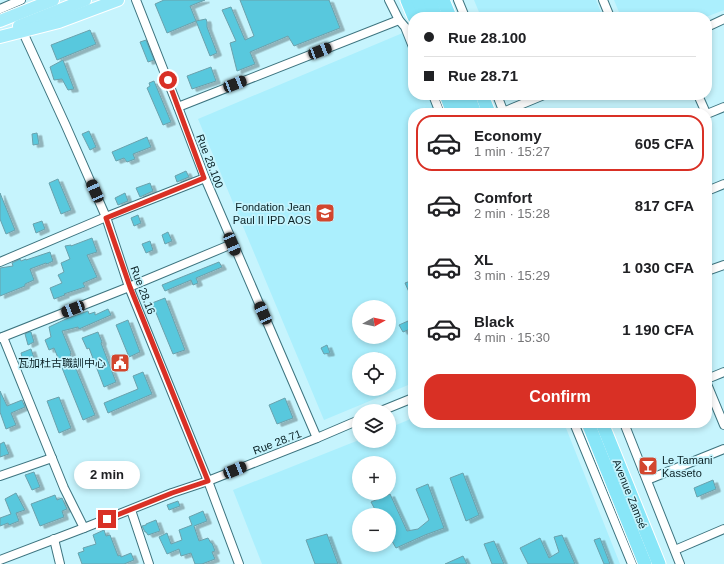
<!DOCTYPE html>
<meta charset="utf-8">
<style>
body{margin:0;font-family:Arial,"Noto Sans SC",sans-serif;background:#f2f2f2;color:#202124;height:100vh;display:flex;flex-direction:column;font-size:15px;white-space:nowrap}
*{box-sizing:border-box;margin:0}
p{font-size:13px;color:#757577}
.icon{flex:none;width:22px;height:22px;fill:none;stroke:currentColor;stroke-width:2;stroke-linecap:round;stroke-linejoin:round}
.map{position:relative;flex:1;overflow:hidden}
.details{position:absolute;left:408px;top:108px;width:304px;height:320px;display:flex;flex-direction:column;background:#fff;border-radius:16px;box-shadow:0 2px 6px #0003}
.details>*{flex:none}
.hud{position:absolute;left:408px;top:12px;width:304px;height:88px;border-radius:16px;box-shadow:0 2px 6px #0003;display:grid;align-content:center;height:88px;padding:0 16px;background:#fff}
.needle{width:26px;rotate:82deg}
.fabs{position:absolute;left:352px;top:300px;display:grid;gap:8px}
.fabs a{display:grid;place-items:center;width:44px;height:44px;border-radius:50%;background:#fff;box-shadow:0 2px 6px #0003;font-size:20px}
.end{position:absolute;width:18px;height:18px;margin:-9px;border:5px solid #d93025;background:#fff;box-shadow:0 0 0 2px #fff}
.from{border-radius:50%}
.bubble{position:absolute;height:28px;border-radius:14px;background:#fff;box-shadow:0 2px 6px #0003;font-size:13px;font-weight:800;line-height:28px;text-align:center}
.car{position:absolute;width:12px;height:24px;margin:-12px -6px;border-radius:5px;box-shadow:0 0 3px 1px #0007;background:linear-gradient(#222 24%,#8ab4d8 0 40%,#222 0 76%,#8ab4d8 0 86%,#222 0)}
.hud b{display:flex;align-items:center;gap:14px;height:38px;font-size:15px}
.hud b+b{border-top:1px solid #e0e0e0}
.hud i{width:10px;height:10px;background:#202124}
ul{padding:7px 0 0;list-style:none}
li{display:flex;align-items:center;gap:12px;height:56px;margin:0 8px 6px;padding:0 8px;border:2px solid transparent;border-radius:16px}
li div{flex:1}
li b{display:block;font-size:15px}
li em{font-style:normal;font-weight:800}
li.on{border-color:#d93025}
li>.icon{width:36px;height:36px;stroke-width:1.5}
.button{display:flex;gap:8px;margin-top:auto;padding:8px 16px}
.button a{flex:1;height:46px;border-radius:16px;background:#d93025;color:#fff;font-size:16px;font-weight:800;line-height:46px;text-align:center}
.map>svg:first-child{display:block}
.built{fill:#abeffd;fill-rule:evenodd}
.building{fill:#59c8dd;stroke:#6aa1ac;filter:url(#shadow)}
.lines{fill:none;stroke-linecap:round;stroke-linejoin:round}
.minor-casing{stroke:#3d747f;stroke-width:10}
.primary-casing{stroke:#fff;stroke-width:14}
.trunk-casing{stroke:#fff;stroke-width:15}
.minor{stroke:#fff;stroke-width:8}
.primary{stroke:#a6ecfa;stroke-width:12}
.trunk{stroke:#88e6f8;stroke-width:13}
.route{stroke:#d93025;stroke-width:5}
.labels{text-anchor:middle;stroke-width:3.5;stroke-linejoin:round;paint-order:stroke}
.street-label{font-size:11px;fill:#0a2125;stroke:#c6f4fd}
.poi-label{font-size:11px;fill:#0a2125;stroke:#c6f4fd;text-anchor:end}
</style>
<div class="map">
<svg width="724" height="564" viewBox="0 0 724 564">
<defs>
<filter id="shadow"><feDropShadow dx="4.5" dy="2.5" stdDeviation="0" flood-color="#0004"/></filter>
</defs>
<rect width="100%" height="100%" fill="#c6f4fd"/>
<g class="built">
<polygon points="474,0 596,0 603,17 481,17"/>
<polygon points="614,0 724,0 724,10 706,17 621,17"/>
<path d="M405,32l8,20v43h18l7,18h-25v270l-89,37 -126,-301zM359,307h30v30h-30zM359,359h30v30h-30z"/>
<path d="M413,418v5h151l56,141h-358l-29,-74 126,-50v1h30v-13zM359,463h30v30h-30zM359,515h30v30h-30z"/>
</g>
<g class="building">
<polygon points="164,0 205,0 190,6 196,21 167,33 155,4"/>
<polygon points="240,0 329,0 340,28 294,46 288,36 250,52 255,64 237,71 230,43 236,41 222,10 231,7 245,40 254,36"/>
<polygon points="206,19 207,22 207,27 217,53 210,56 196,21"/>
<polygon points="90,30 96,44 57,60 51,45"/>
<polygon points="146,40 154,60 148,62 140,42"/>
<polygon points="63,60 74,89 68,90 62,79 54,80 50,67"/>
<polygon points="211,67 216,81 192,89 187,76"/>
<polygon points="154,81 171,122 163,125 147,88 150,86 149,83"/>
<polygon points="89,131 96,147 90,150 82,134"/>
<polygon points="37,133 39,144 33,145 32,134"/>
<polygon points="147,137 151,147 133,154 135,159 127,162 124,158 116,161 112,152"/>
<polygon points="186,171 189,177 177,182 175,176"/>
<polygon points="58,179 71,210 61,214 49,183"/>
<polygon points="150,183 153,191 140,197 136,188"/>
<polygon points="0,193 15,230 6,234 0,219"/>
<polygon points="125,193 128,201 118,205 115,198"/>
<polygon points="138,215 141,223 134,226 131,218"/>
<polygon points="42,221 45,229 36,233 33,224"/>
<polygon points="168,232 172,241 165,244 162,235"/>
<polygon points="92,238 97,252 87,255 97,277 83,283 85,287 64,294 65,295 54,299 50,288 62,283 58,275 64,272 61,263 70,259 65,246 71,245 71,246"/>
<polygon points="150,241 153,250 146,253 142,244"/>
<polygon points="50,252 53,261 47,264 46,263 30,269 34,280 25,284 25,286 0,296 0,268 13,266 12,263 20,259 21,261 26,259 26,260"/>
<polygon points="219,262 222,267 196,278 198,283 193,285 191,280 165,291 162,285"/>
<polygon points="413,280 413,301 405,283"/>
<polygon points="165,298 185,350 173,354 152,303"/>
<polygon points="108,309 111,315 79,329 78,327 62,331 71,353 70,354 95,415 83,420 54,348 49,350 45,340 51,337 49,327 66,319 88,311 89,314 95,312 95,315"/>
<polygon points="128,320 140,352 129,357 116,325"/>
<polygon points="408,321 410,329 403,332 399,325"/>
<polygon points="29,332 31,332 34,342 28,345 25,334"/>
<polygon points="98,332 102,342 101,343 116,382 104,387 89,348 87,349 82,338"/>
<polygon points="327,345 330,353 324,354 321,348"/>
<polygon points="31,349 34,358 23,361 21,353"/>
<polygon points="379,353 382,359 363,359 363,357"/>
<polygon points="143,372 152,394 108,413 104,403 138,389 133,376"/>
<polygon points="0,391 7,406 22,400 25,407 11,413 16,425 6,429 0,412"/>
<polygon points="59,397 71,428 59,433 47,401"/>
<polygon points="285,398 293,418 277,424 269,405"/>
<polygon points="4,442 9,454 0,457 0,444"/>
<polygon points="34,472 40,487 32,490 25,475"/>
<polygon points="463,473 479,515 466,521 450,478"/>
<polygon points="713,480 716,489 697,497 694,488"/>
<polygon points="428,484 444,528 425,535 396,548 389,536 389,515 378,515 371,502 390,494 407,531 418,529 429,520 416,489"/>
<polygon points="16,493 25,510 16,513 19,521 9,525 8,523 0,526 0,518 11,514 5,499"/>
<polygon points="55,495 57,500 62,498 67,509 62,511 64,517 40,526 31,504"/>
<polygon points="178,501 180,506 169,510 167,505"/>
<polygon points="203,511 207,521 194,526 199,541 208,538 211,543 212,543 215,551 212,552 215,559 202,564 195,564 191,553 181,556 179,549 167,554 159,537 167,533 171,544 182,540 179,530 192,525 189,517"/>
<polygon points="156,520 160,531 148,535 146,532 145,532 142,526 146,525 146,524"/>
<polygon points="104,530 106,536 110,535 118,556 120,555 121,557 131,553 134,560 124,564 82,564 78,553 84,551 83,548 96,544 93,535"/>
<polygon points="327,534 338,564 315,564 306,540"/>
<polygon points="562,535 575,564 528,564 520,548 540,538 549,558 559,552 554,537"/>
<polygon points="600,538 610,564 604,564 594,540"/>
<polygon points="494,541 504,564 492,564 484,544"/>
<polygon points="463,556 467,564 445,564"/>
</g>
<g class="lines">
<g class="minor-casing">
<g id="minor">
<polyline points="136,0 178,107 205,178 317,438"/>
<polyline points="389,0 399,20 405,27 413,47"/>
<polyline points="458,0 465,17"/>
<polyline points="603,0 610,17"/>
<polyline points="0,9 21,0"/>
<polyline points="707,27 724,19"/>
<polyline points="21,28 66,126 106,217 129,287 208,481 239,564"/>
<polyline points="433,95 440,113"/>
<polyline points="497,95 504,113"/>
<polyline points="698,95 706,113"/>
<polyline points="178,107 399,20"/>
<polyline points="503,112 544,95"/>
<polyline points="707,114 724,107"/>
<polyline points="707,191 724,184"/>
<polyline points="0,262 106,217 205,178"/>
<polyline points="707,271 724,265"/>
<polyline points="3,337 64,488 84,528"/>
<polyline points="0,338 129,287 232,244"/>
<polyline points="707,379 724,372"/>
<polyline points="707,384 724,425"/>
<polyline points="381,411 413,398"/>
<polyline points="574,423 632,564"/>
<polyline points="624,423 680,564"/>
<polyline points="0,476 52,458"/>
<polyline points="647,480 724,449"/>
<polyline points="131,510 149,564"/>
<polyline points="54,539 60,564"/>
<polyline points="675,550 724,529"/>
<polyline points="0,560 84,528 172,493 208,481 317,438 359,420"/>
</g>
</g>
<g class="primary-casing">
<g id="primary">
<polyline points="0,21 53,0"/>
<polyline points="19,26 85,0"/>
<polyline points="0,37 59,22 118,0"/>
</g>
</g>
<g class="trunk-casing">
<g id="trunk">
<polyline points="407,0 414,17"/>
<polyline points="418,0 425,17"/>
<polyline points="430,0 436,17"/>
<polyline points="443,0 450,17"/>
<polyline points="446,95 453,113"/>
<polyline points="456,95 463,113"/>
<polyline points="468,95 475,113"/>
<polyline points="482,95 489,113"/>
<polyline points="588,423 645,564"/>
<polyline points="602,423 659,564"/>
</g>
</g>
<use href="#minor" class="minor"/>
<use href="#primary" class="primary"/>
<use href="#trunk" class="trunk"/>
</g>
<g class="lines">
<polyline class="route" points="107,519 172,493 208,481 130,287 106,218 204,178 168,80"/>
</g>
<defs>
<g id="school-square" transform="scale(1)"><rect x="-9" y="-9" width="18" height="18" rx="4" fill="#d2462e" stroke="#c6f4fd"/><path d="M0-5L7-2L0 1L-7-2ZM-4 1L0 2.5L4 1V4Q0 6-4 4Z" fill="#fff"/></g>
<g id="civic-square" transform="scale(1)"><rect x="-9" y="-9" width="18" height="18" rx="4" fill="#d2462e" stroke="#c6f4fd"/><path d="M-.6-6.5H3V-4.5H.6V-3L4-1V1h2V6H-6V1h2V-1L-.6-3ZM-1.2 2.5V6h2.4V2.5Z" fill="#fff"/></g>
<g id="bar-square" transform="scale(1)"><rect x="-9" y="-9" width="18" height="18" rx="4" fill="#d2462e" stroke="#c6f4fd"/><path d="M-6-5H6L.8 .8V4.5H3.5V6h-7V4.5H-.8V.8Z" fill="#fff"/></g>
</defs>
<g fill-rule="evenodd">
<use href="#school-square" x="325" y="213"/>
<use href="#civic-square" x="120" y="363"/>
<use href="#bar-square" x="648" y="466"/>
</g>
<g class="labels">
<g class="street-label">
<text transform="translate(210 161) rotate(69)" y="4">Rue 28.100</text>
<text transform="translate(143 290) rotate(69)" y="4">Rue 28.16</text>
<text transform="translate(277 442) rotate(-21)" y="4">Rue 28.71</text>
<text transform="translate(630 494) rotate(68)" y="4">Avenue Zamsé</text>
</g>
<g class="poi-label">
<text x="311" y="211">Fondation Jean<tspan x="311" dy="13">Paul II IPD AOS</tspan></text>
<text x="106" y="367">瓦加杜古職訓中心</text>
<text x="662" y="464" text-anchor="start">Le Tamani<tspan x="662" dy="13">Kasseto</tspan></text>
</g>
</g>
</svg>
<div class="fabs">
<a><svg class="needle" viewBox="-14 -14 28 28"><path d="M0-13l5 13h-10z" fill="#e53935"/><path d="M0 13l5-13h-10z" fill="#757577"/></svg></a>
<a><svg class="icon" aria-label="locate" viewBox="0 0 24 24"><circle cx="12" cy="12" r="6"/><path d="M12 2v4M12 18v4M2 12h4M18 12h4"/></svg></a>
<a><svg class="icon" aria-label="layers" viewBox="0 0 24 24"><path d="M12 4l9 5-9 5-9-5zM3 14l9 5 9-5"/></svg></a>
<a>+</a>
<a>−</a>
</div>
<i class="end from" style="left:168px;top:80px"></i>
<i class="end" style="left:107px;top:519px"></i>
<div class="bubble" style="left:74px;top:461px;width:66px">2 min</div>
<i class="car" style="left:320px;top:51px;rotate:69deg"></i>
<i class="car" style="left:235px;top:84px;rotate:69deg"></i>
<i class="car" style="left:95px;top:191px;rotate:336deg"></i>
<i class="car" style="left:232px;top:244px;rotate:157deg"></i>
<i class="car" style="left:73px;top:309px;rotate:249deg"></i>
<i class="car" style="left:263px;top:313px;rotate:336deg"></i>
<i class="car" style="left:235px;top:470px;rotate:68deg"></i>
<div class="hud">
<b><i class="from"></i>Rue 28.100</b>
<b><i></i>Rue 28.71</b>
</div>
<section class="details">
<ul>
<li class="on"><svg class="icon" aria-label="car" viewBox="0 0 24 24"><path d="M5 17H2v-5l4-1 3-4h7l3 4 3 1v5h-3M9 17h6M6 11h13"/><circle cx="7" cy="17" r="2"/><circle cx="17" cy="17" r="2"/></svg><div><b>Economy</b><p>1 min · 15:27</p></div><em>605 CFA</em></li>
<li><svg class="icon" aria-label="car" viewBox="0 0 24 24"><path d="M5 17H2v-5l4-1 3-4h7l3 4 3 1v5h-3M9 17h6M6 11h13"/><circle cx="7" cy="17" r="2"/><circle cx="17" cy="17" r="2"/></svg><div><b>Comfort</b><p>2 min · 15:28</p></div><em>817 CFA</em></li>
<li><svg class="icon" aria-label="car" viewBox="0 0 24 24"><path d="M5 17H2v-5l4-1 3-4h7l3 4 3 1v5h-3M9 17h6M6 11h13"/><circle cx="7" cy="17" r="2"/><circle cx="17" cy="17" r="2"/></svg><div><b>XL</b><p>3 min · 15:29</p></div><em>1 030 CFA</em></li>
<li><svg class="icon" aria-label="car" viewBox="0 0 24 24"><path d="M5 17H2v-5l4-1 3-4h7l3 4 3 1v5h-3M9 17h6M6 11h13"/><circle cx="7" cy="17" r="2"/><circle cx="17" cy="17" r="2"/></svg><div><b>Black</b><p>4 min · 15:30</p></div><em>1 190 CFA</em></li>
</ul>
<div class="button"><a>Confirm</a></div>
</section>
</div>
